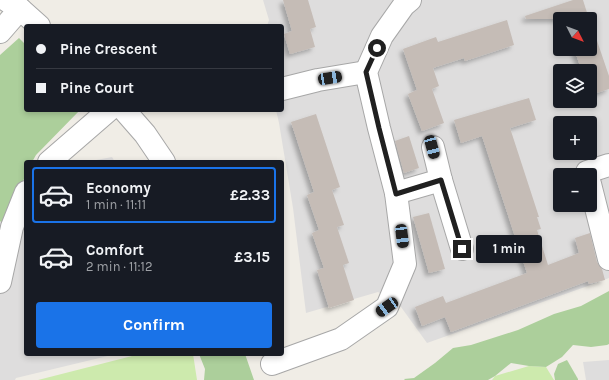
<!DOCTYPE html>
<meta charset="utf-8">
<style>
body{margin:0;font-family:Karla,sans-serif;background:#242831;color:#f1f3f6;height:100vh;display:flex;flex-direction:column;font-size:15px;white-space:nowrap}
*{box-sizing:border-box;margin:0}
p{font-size:13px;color:#9ea1a6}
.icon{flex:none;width:22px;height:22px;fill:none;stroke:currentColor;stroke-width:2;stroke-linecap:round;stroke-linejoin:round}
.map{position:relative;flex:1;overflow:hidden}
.sheet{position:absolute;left:24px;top:160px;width:260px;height:196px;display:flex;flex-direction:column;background:#171b24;border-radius:4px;box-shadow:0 2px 6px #0003}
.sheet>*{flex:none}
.guide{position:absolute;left:24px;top:24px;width:260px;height:88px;border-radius:4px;box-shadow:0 2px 6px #0003;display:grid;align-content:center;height:88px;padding:0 12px;background:#171b24}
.needle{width:26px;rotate:132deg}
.tools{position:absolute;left:553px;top:12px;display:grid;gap:8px}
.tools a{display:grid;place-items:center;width:44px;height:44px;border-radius:4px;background:#171b24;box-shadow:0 2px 6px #0003;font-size:20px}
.end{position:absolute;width:18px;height:18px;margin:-9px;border:5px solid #202020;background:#fff;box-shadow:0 0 0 2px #fff}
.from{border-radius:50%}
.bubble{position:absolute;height:28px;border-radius:4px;background:#171b24;box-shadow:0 2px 6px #0003;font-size:13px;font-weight:700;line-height:28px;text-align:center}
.car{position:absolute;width:12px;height:24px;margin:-12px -6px;border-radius:5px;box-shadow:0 0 3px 1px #0007;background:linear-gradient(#222 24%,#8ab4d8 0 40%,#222 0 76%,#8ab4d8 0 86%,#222 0)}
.guide b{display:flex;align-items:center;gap:14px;height:38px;font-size:15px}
.guide b+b{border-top:1px solid #363941}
.guide i{width:10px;height:10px;background:#f1f3f6}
ul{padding:7px 0 0;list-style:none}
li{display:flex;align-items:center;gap:12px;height:56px;margin:0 8px 6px;padding:0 4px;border:2px solid transparent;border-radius:4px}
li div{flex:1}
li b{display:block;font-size:15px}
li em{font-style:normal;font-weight:700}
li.active{border-color:#1a73e8}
li>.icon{width:36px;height:36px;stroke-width:1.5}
.action{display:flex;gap:8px;margin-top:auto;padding:8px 12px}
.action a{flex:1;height:46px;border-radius:4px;background:#1a73e8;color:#fff;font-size:16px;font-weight:700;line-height:46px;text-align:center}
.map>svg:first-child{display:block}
.residential{fill:#dedddd;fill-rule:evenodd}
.grass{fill:#cdeaad}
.forest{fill:#accf9b}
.building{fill:#c5bcb6;filter:url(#shadow)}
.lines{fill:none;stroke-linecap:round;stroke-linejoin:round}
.minor-casing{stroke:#a7a7a7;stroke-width:24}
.minor{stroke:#fff;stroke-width:22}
.route{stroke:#202020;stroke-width:5}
</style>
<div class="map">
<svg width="609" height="380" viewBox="0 0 609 380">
<defs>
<filter id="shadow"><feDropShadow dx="-3.5" dy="3.5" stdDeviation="2" flood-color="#0004"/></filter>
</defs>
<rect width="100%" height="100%" fill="#f0ede6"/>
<g class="residential">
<path d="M263,0h346v278l-24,9 -158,56 -26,-36 -23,-15 -72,21 -13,-105 -14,-85 -3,-13h6v-84h-15l2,-6zM560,19h30v30h-30zM560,71h30v30h-30zM560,123h30v30h-30zM560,175h30v30h-30z"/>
<polygon points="112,157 115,162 86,162"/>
<polygon points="26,200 26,354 116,354 16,378 15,380 0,380 0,221 2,223"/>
<polygon points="609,360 609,380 586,380 583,362"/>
</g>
<g class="grass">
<polygon points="140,354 193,354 197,380 38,380"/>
<polygon points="529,366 546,367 554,380 492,380 495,376"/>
</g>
<g class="forest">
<polygon points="19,38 26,45 26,110 80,110 36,155 32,162 26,162 26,175 2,223 0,221 0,55"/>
<polygon points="609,291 609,344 607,345 591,347 573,345 562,357 546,367 529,366 511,363 495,376 488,380 405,380 404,379 414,378 435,363 453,348 471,345 518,330 554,314 581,306"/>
<polygon points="199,354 245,354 254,380 204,380 205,369"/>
<polygon points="567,360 578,379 578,380 555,380 554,374 558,364"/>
</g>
<g class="building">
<polygon points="283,0 308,0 316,27 310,29 315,47 290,54 284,34 292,31"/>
<polygon points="573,0 583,0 589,19 526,19 525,16"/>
<polygon points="507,20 514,45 465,61 464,58 433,68 439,86 432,89 444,123 422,131 408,94 417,90 403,49 436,37 438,42"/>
<polygon points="590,29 593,29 609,76 609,89 590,95 590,71 582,71 574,49 590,49"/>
<polygon points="529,98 536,120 510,128 539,217 537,217 541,229 537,230 548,265 579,253 575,238 590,233 597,262 602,269 605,280 589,284 588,281 451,332 445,317 422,326 415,307 443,296 446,303 527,273 482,136 461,143 454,120"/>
<polygon points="316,114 340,187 332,190 344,225 337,227 349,263 343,265 354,300 329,308 317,270 324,268 312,233 319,230 307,195 314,192 291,122"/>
<polygon points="409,136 419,168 404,173 395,141"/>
<polygon points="429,213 445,269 429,273 413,217"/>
</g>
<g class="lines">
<g class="minor-casing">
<g id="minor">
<polyline points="6,0 20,9 39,26"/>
<polyline points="0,32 20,9"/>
<polyline points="282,89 318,80 366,72"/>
<polyline points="124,110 145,134 164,162"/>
<polyline points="433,147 441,180 462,249"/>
<polyline points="49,162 109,110"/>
<polyline points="588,175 587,172 609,165"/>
<polyline points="590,184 609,259"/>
<polyline points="396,193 441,180"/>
<polyline points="0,282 12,227 26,192"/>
<polyline points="272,364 341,339 387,307 405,264 396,193 379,128 366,72 382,36 404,5 410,0"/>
</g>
</g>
<use href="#minor" class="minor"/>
</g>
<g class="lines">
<polyline class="route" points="377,48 366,72 379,128 396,194 441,180 462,249"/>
</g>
</svg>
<div class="tools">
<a><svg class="needle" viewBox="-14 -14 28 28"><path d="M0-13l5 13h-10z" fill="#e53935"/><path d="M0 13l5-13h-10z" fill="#9ea1a6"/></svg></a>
<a><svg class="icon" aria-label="layers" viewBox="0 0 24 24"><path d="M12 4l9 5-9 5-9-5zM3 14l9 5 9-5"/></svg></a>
<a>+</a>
<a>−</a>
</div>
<i class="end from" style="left:377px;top:48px"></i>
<i class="end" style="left:462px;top:249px"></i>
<div class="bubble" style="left:476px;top:235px;width:66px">1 min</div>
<i class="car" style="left:330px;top:78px;rotate:81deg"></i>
<i class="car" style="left:432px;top:147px;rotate:165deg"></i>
<i class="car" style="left:402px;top:236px;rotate:173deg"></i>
<i class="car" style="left:387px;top:307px;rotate:235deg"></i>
<div class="guide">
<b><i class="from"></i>Pine Crescent</b>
<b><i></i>Pine Court</b>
</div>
<section class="sheet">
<ul>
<li class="active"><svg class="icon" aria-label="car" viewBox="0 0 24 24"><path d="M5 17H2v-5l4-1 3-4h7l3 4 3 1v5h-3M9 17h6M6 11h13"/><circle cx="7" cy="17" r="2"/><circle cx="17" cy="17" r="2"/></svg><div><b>Economy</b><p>1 min · 11:11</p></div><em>£2.33</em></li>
<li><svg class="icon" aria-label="car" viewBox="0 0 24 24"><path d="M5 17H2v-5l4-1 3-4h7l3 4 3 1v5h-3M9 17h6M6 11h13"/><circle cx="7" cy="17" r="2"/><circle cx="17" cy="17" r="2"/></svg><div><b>Comfort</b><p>2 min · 11:12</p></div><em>£3.15</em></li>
</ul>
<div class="action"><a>Confirm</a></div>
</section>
</div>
